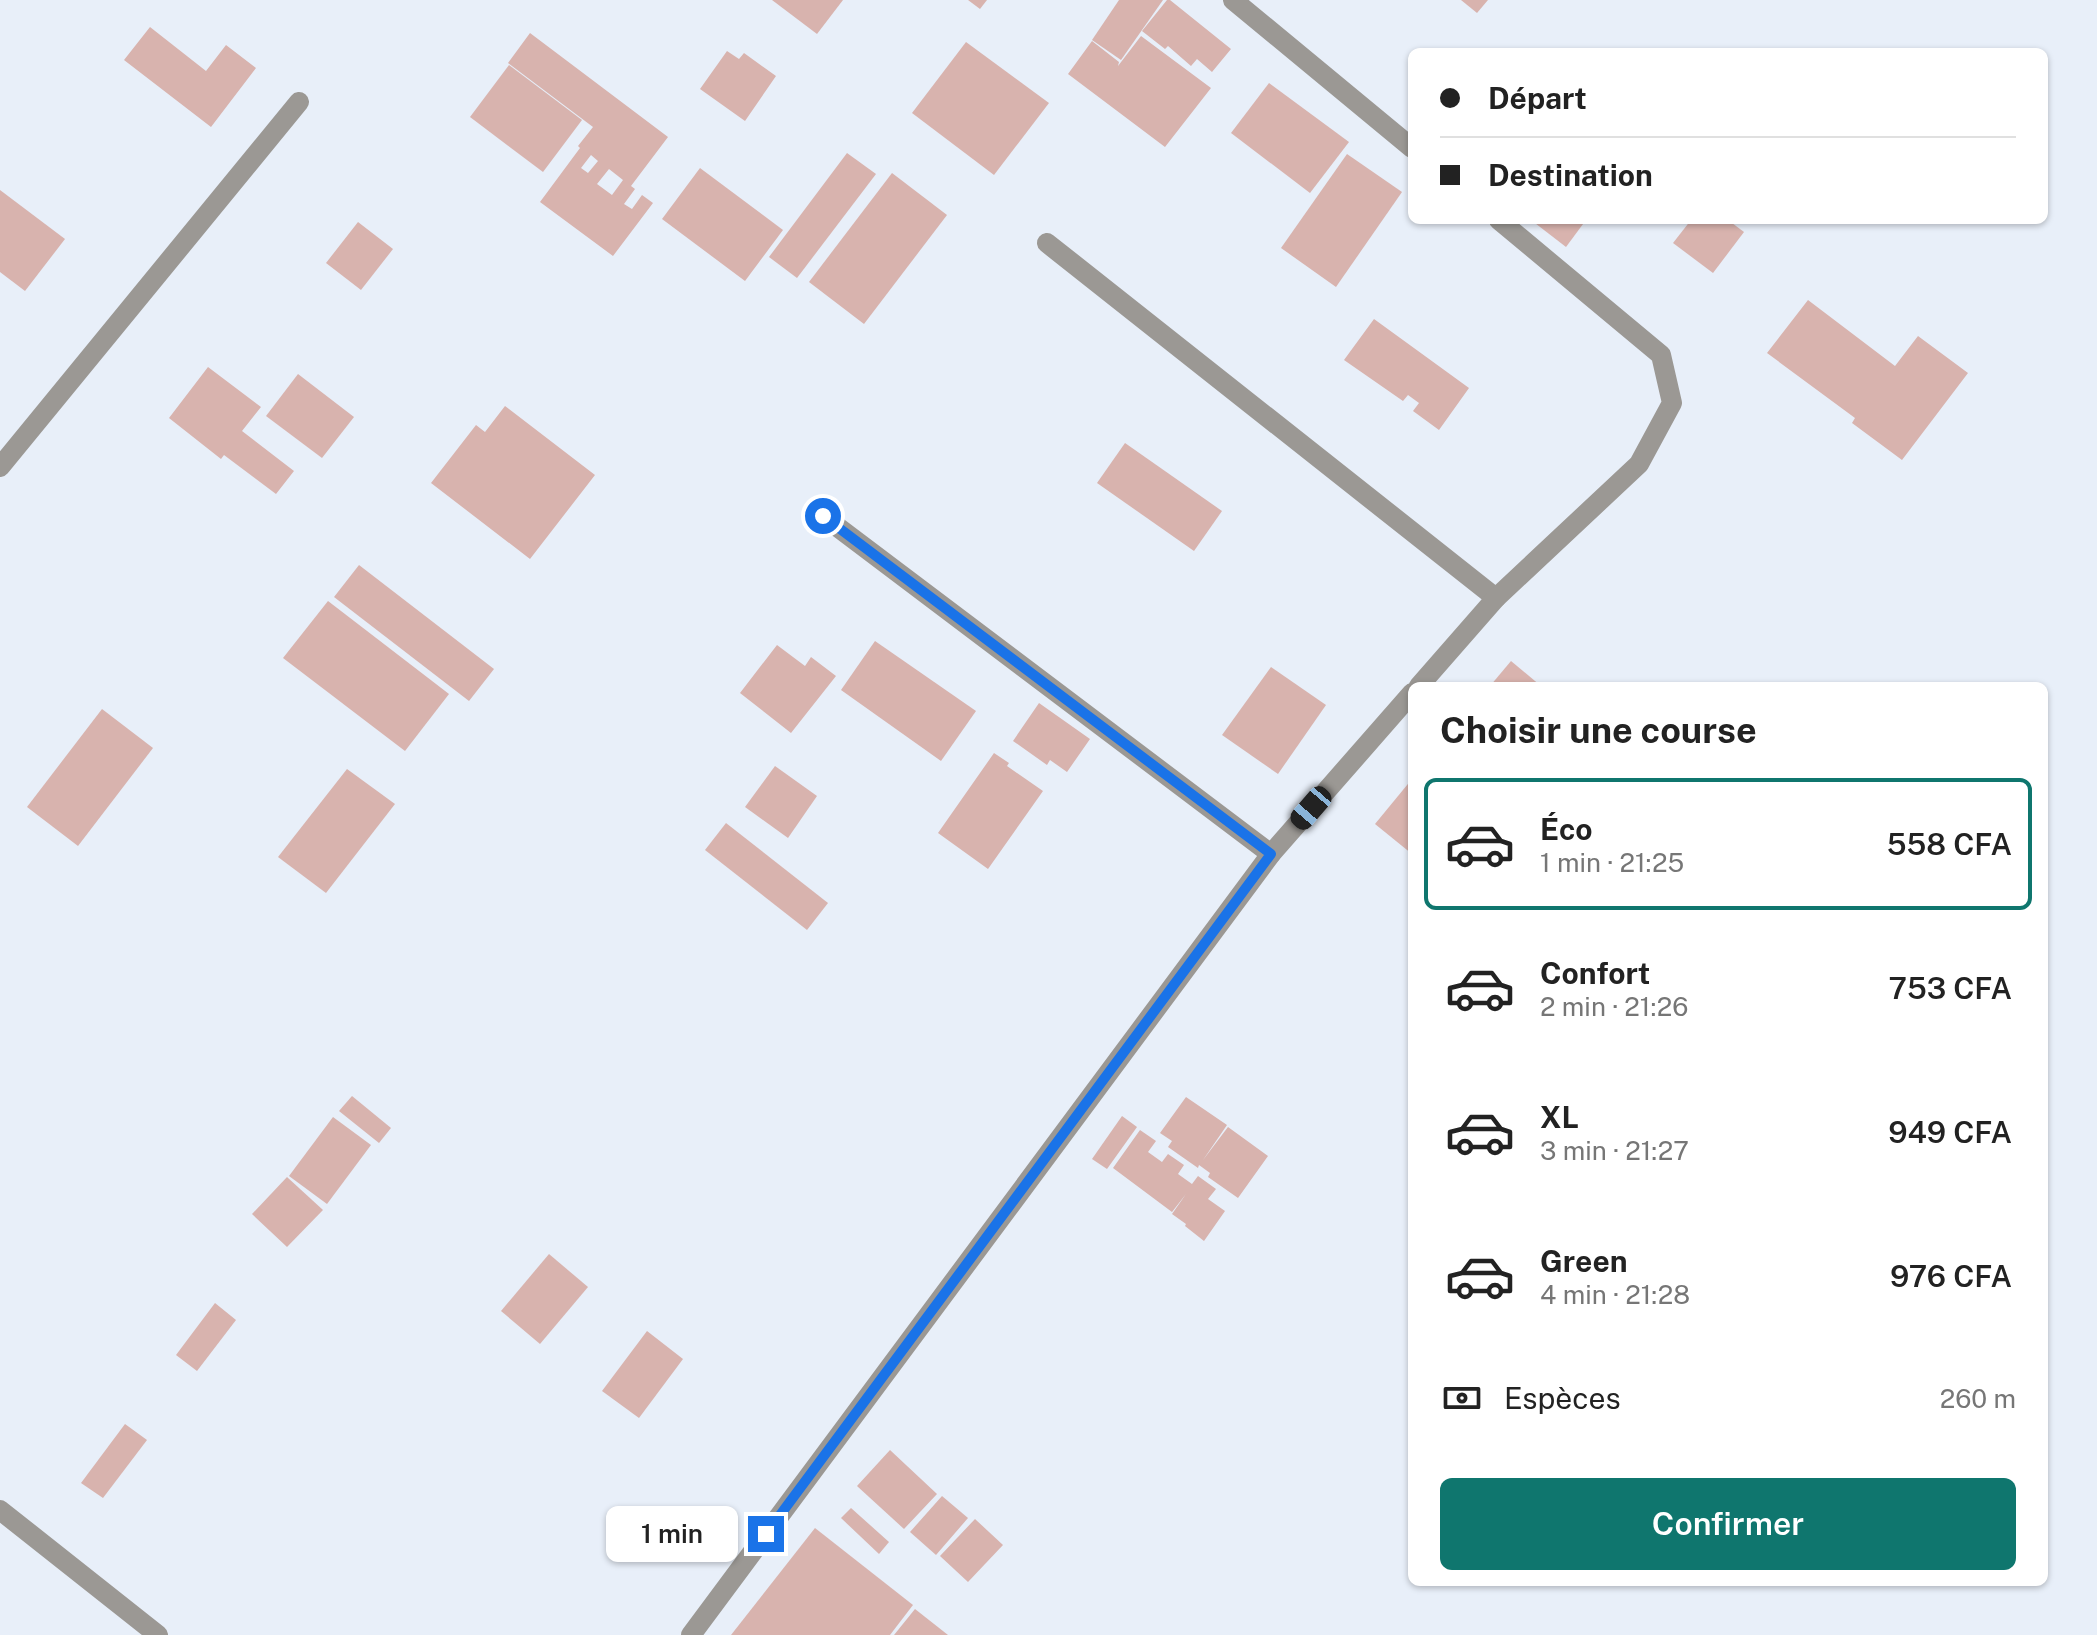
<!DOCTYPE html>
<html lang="fr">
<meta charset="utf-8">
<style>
body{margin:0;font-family:"Public Sans",sans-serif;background:#f2f2f2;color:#222;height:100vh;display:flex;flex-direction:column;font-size:30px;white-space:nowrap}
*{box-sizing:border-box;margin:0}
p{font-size:26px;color:#767676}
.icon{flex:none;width:44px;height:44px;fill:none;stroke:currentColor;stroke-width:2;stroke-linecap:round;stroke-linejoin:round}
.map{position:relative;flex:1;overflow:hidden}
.details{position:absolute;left:1408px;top:682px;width:640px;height:904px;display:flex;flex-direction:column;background:#fff;border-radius:12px;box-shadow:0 2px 6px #0004}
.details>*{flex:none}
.top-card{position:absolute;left:1408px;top:48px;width:640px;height:176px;border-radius:12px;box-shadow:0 2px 6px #0004;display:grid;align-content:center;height:176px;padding:0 32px;background:#fff}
.end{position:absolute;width:36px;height:36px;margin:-18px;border:10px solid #1a73e8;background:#fff;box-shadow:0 0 0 4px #fff}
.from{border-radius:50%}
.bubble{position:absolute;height:56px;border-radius:12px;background:#fff;box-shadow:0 2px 6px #0004;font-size:26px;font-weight:600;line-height:56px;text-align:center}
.car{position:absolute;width:24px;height:48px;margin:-24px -12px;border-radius:10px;box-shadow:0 0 6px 2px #0007;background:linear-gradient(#222 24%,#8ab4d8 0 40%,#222 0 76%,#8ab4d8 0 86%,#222 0)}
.top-card b{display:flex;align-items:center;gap:28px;height:76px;font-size:30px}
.top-card b+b{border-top:2px solid #e0e0e0}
.top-card i{width:20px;height:20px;background:#222}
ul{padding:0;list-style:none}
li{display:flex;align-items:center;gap:24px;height:132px;margin:0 16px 12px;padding:0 16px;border:4px solid transparent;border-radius:12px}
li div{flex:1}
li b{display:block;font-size:30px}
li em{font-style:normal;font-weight:600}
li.on{border-color:#0f766e}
li>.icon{width:72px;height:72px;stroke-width:1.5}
h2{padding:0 32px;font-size:36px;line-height:96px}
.pay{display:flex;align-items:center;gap:20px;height:88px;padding:0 32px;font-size:30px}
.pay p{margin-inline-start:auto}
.button{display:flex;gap:16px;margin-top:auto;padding:16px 32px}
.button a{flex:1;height:92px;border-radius:12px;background:#0f766e;color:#fff;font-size:32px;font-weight:600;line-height:92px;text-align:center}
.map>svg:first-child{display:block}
.building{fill:#d8b3ae;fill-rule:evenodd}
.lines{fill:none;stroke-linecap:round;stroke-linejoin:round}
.street{stroke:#9b9894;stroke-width:20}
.route{stroke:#1a73e8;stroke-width:10}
</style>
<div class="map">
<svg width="2097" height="1635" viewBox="0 0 2097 1635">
<rect width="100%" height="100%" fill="#e8eff9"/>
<g class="building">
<polygon points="772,0 843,0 817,34"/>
<polygon points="968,0 987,0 980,9"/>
<polygon points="1119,0 1163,0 1121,60 1092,40"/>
<polygon points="1167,0 1170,0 1231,49 1212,72 1197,59 1191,66 1168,46 1165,49 1142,31"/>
<polygon points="1461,0 1488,0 1477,13"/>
<polygon points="150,27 206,71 226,45 256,68 211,127 124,60"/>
<path d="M530,33l138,104 -37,49 4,3 -11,15 8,5 10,-14 11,8 -40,53 -73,-54 40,-54 -2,-2 15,-19 -85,-64zM591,155l7,6 -10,12 -7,-5zM609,169l14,11 -11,15 -15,-11z"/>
<polygon points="1141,36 1211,88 1165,147 1068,74 1092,41 1119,62 1118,66"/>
<polygon points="966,42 1049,103 994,175 912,113"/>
<polygon points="727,51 739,59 744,53 776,76 745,121 700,89"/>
<polygon points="509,65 582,120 543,172 470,117"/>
<polygon points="1269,83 1349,142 1310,193 1231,133"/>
<polygon points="847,153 876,174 797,278 769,257"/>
<polygon points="1347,154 1402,192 1336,287 1281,248"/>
<polygon points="700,168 783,230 745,281 662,219"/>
<polygon points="892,173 947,215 864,324 809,282"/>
<polygon points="0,190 65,239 25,291 0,272"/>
<polygon points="1531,220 1586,220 1566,247"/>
<polygon points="1691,220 1728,220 1744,232 1713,273 1673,243"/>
<polygon points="358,222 393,249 361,290 326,263"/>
<polygon points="1808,300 1895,366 1918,336 1968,373 1902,460 1852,423 1855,418 1767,353"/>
<polygon points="1374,319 1469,388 1439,430 1413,411 1419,403 1408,395 1403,401 1344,360"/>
<polygon points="208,367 261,407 242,431 294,471 276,494 224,455 221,459 169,418"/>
<polygon points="298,374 354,417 322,458 266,416"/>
<polygon points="505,406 595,475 530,559 431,483 476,425 485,432"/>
<polygon points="1125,443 1222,511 1194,551 1097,483"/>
<polygon points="359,565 494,669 469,701 334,597"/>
<polygon points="328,601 449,694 405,751 283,658"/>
<polygon points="875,641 976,711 941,761 841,690"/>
<polygon points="777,645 805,666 811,657 836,676 791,733 740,693"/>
<polygon points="1511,661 1541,686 1490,686"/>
<polygon points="1271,667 1326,705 1278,774 1222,735"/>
<polygon points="1039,703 1090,739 1067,772 1050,760 1047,765 1013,741"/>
<polygon points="102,709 153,748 78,846 27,807"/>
<polygon points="994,753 1009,763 1007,766 1043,791 988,869 938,833"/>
<polygon points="775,766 817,796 788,838 745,807"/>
<polygon points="347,769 395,804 326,893 278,857"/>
<polygon points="1412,779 1412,854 1375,824"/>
<polygon points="726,823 828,903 807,930 705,850"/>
<polygon points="352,1096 391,1128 379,1143 339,1111"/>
<polygon points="1186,1097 1227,1125 1203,1160 1228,1127 1268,1156 1238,1198 1208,1177 1210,1173 1199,1165 1198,1168 1168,1147 1172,1141 1160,1133"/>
<polygon points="1122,1116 1137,1127 1107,1169 1092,1159"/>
<polygon points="333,1117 371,1145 327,1204 289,1176"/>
<polygon points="1140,1130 1156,1141 1148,1152 1162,1162 1168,1154 1184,1165 1178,1174 1192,1184 1198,1176 1216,1189 1208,1199 1225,1211 1204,1241 1185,1226 1186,1224 1172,1214 1186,1194 1172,1212 1113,1168"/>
<polygon points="287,1177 323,1210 287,1247 252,1214"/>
<polygon points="549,1254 588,1287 540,1344 501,1311"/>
<polygon points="215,1303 236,1320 197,1371 176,1355"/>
<polygon points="647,1331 683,1359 639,1418 602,1391"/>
<polygon points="125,1424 147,1440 103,1498 81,1483"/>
<polygon points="890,1450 937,1494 904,1529 857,1486"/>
<polygon points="942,1496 968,1518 936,1555 910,1532"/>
<polygon points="851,1508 889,1542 879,1554 841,1518"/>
<polygon points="975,1519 1003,1545 968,1582 940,1556"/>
<polygon points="815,1528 913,1605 890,1635 731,1635"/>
<polygon points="915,1609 948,1635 894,1635"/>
</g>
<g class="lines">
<g class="street">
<polyline points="1233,0 1412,148"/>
<polyline points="1047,243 1496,598"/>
<polyline points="0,467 299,102"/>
<polyline points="823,516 1271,854"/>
<polyline points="1419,686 1496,598 1639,464 1672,403 1661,355 1499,220"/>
<polyline points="0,1510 158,1635"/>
<polyline points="691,1635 1271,854 1412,693"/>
</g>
</g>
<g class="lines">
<polyline class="route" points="766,1534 1271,854 823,516"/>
</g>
</svg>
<i class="end from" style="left:823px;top:516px"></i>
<i class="end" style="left:766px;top:1534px"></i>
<div class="bubble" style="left:606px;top:1506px;width:132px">1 min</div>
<i class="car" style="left:1311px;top:808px;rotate:221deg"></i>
<div class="top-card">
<b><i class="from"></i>Départ</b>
<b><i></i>Destination</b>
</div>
<section class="details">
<h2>Choisir une course</h2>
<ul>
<li class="on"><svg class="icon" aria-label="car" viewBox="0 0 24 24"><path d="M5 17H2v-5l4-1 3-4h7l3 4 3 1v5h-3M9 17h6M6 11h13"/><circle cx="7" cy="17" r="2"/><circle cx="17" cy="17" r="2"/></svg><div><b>Éco</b><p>1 min · 21:25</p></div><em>558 CFA</em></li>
<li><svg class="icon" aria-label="car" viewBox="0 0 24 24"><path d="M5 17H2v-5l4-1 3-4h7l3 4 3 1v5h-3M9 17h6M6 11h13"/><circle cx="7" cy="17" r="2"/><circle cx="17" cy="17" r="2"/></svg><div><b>Confort</b><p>2 min · 21:26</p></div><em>753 CFA</em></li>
<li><svg class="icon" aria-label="car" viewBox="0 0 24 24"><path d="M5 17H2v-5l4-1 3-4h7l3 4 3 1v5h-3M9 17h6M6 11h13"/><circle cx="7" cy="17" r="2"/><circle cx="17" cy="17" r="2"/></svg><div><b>XL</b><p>3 min · 21:27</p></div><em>949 CFA</em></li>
<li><svg class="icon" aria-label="car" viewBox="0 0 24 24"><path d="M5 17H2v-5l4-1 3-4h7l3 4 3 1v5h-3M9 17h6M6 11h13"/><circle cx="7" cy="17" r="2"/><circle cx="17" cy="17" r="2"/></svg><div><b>Green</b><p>4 min · 21:28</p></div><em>976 CFA</em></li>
</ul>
<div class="pay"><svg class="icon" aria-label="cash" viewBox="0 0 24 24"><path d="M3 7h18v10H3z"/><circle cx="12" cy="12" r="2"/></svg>Espèces<p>260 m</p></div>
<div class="button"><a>Confirmer</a></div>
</section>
</div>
